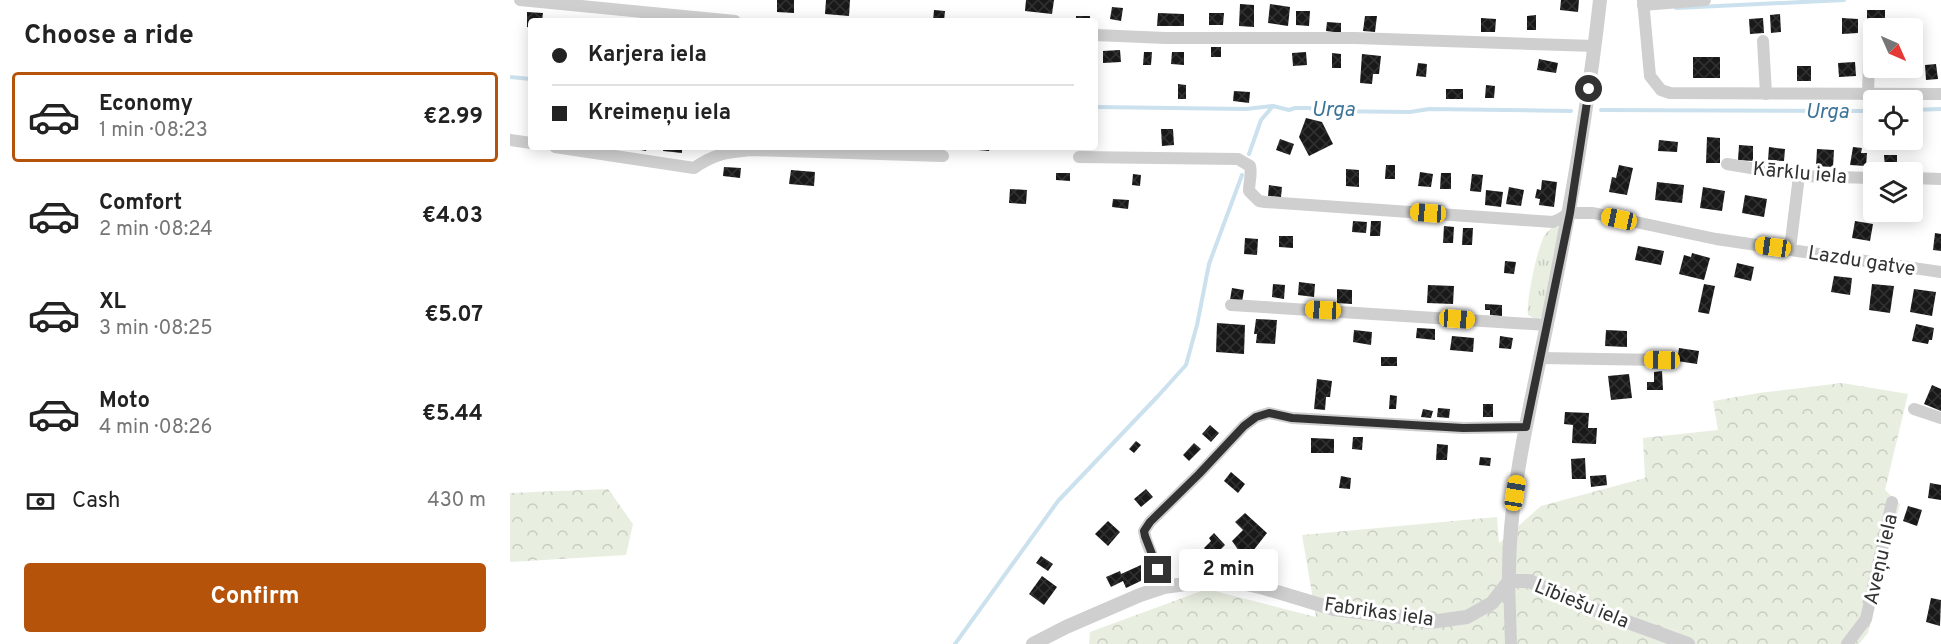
<!DOCTYPE html>
<meta charset="utf-8">
<style>
body{margin:0;font-family:Overpass,sans-serif;background:#f2f2f2;color:#222;height:100vh;display:flex;flex-direction:column;font-size:22px;white-space:nowrap}
*{box-sizing:border-box;margin:0}
p{font-size:20px;color:#767676}
.icon{flex:none;width:33px;height:33px;fill:none;stroke:currentColor;stroke-width:2;stroke-linecap:round;stroke-linejoin:round}
.map{position:relative;flex:1;overflow:hidden}
.panel{display:flex;flex-direction:column;background:#fff;width:510px}
.panel>*{flex:none}
.hud{position:absolute;left:18px;top:18px;width:570px;height:132px;border-radius:6px;box-shadow:0 3px 15px #0003;display:grid;align-content:center;height:132px;padding:0 24px;background:#fff}
.needle{width:39px;rotate:135deg}
.buttons{position:absolute;left:1353px;top:18px;display:grid;gap:12px}
.buttons a{display:grid;place-items:center;width:60px;height:60px;border-radius:6px;background:#fff;box-shadow:0 3px 15px #0003;font-size:30px}
.end{position:absolute;width:27px;height:27px;margin:-14px;border:8px solid #323232;background:#fff;box-shadow:0 0 0 3px #fff}
.from{border-radius:50%}
.bubble{position:absolute;height:42px;border-radius:6px;background:#fff;box-shadow:0 3px 15px #0003;font-size:20px;font-weight:700;line-height:42px;text-align:center}
.car{position:absolute;width:18px;height:36px;margin:-18px -9px;border-radius:8px;box-shadow:0 0 4px 2px #0007;background:linear-gradient(#f5c518 24%,#345 0 40%,#f5c518 0 76%,#345 0 86%,#f5c518 0)}
.hud b{display:flex;align-items:center;gap:21px;height:57px;font-size:22px}
.hud b+b{border-top:2px solid #e0e0e0}
.hud i{width:15px;height:15px;background:#222}
ul{padding:0;list-style:none}
li{display:flex;align-items:center;gap:18px;height:90px;margin:0 12px 9px;padding:0 12px;border:3px solid transparent;border-radius:6px}
li div{flex:1}
li b{display:block;font-size:22px}
li em{font-style:normal;font-weight:700}
li.on{border-color:#b45309}
li>.icon{width:54px;height:54px;stroke-width:1.5}
h2{padding:0 24px;font-size:27px;line-height:72px}
.pay{display:flex;align-items:center;gap:15px;height:66px;padding:0 24px;font-size:22px}
.pay p{margin-inline-start:auto}
.cta{display:flex;gap:12px;margin-top:auto;padding:12px 24px}
.cta a{flex:1;height:69px;border-radius:6px;background:#b45309;color:#fff;font-size:24px;font-weight:700;line-height:69px;text-align:center}
main{display:flex;flex:1;min-height:0}
.map>svg:first-child{display:block}
.grass{fill:url(#grass-tufts)}
.forest{fill:url(#forest-crowns)}
.lines{fill:none;stroke-linecap:round;stroke-linejoin:round}
.stream{stroke:#cce1ee;stroke-width:4}
.building{fill:url(#building-cross-hatch)}
.minor{stroke:#cfcfcf;stroke-width:12}
.tertiary{stroke:#cfcfcf;stroke-width:14}
.route{stroke:#323232;stroke-width:8}
.labels{text-anchor:middle;stroke-width:6;stroke-linejoin:round;paint-order:stroke}
.street-label{font-size:20px;fill:#323232;stroke:#fff}
.water-label{font-size:21px;font-style:italic;fill:#3c7498;stroke:#fff}
</style>
<main>
<section class="panel">
<h2>Choose a ride</h2>
<ul>
<li class="on"><svg class="icon" aria-label="car" viewBox="0 0 24 24"><path d="M5 17H2v-5l4-1 3-4h7l3 4 3 1v5h-3M9 17h6M6 11h13"/><circle cx="7" cy="17" r="2"/><circle cx="17" cy="17" r="2"/></svg><div><b>Economy</b><p>1 min · 08:23</p></div><em>€2.99</em></li>
<li><svg class="icon" aria-label="car" viewBox="0 0 24 24"><path d="M5 17H2v-5l4-1 3-4h7l3 4 3 1v5h-3M9 17h6M6 11h13"/><circle cx="7" cy="17" r="2"/><circle cx="17" cy="17" r="2"/></svg><div><b>Comfort</b><p>2 min · 08:24</p></div><em>€4.03</em></li>
<li><svg class="icon" aria-label="car" viewBox="0 0 24 24"><path d="M5 17H2v-5l4-1 3-4h7l3 4 3 1v5h-3M9 17h6M6 11h13"/><circle cx="7" cy="17" r="2"/><circle cx="17" cy="17" r="2"/></svg><div><b>XL</b><p>3 min · 08:25</p></div><em>€5.07</em></li>
<li><svg class="icon" aria-label="car" viewBox="0 0 24 24"><path d="M5 17H2v-5l4-1 3-4h7l3 4 3 1v5h-3M9 17h6M6 11h13"/><circle cx="7" cy="17" r="2"/><circle cx="17" cy="17" r="2"/></svg><div><b>Moto</b><p>4 min · 08:26</p></div><em>€5.44</em></li>
</ul>
<div class="pay"><svg class="icon" aria-label="cash" viewBox="0 0 24 24"><path d="M3 7h18v10H3z"/><circle cx="12" cy="12" r="2"/></svg>Cash<p>430 m</p></div>
<div class="cta"><a>Confirm</a></div>
</section>
<div class="map">
<svg width="1431" height="644" viewBox="0 0 1431 644">
<defs>
<pattern id="grass-tufts" width="24" height="20" patternUnits="userSpaceOnUse" patternTransform="scale(1.5)"><rect width="24" height="20" fill="#e8eee0"/><path d="M3 7l-1-3M5 7V3M7 7l1-3M15 17l-1-3M17 17v-4M19 17l1-3" fill="none" stroke="#c7cdc1"/></pattern>
<pattern id="forest-crowns" width="20" height="18" patternUnits="userSpaceOnUse" patternTransform="scale(1.5)"><rect width="20" height="18" fill="#e8eee0"/><path d="M2 6a3 3 0 1 1 6 0M12 15a3 3 0 1 1 6 0" fill="none" stroke="#c7cdc1"/></pattern>
<pattern id="building-cross-hatch" width="8" height="8" patternUnits="userSpaceOnUse" patternTransform="scale(1.5)"><rect width="8" height="8" fill="#191919"/><path d="M0 0l8 8M0 8l8-8" fill="none" stroke="#323232"/></pattern>
</defs>
<rect width="100%" height="100%" fill="#fff"/>
<path class="grass" d="M1044,226l4,1 2,3 -16,81 -3,6 -4,3 -9,-5c-2,-15 9,-65 16,-79 3,-4 6,-7 10,-10z"/>
<g class="forest">
<polygon points="1332,383 1398,394 1375,490 1390,504 1358,633 1349,644 579,644 580,632 697,589 806,617 792,535 987,517 989,543 1031,506 1135,478 1133,438 1208,430 1203,401 1249,393"/>
<polygon points="98,489 123,524 116,555 0,562 0,493"/>
</g>
<g class="lines">
<g class="stream">
<polyline points="1166,8 1334,0"/>
<polyline points="0,77 21,79"/>
<polyline points="585,107 736,109 763,106 779,110 785,108 799,108 811,111 900,112 919,109 1061,111"/>
<polyline points="1091,110 1364,111"/>
<polyline points="1402,110 1431,109"/>
<polyline points="739,154 751,120 763,106"/>
<polyline points="445,644 548,501 648,396 676,365 687,325 699,264 732,175"/>
</g>
</g>
<g class="building">
<polygon points="267,0 284,0 284,13 267,12"/>
<polygon points="316,0 340,0 339,16 315,14"/>
<polygon points="516,0 544,0 542,14 515,11"/>
<polygon points="1051,0 1069,0 1068,12 1050,10"/>
<polygon points="730,4 744,5 744,27 729,26"/>
<polygon points="760,4 780,7 778,26 758,23"/>
<polygon points="602,7 613,8 611,21 600,19"/>
<polygon points="424,10 435,11 434,21 423,21"/>
<polygon points="1357,10 1375,10 1375,23 1357,22"/>
<polygon points="786,11 800,11 799,26 786,25"/>
<polygon points="17,12 33,13 32,21 21,21 21,28 17,27"/>
<polygon points="648,13 674,14 674,26 647,26"/>
<polygon points="699,13 714,13 713,25 699,25"/>
<polygon points="1270,14 1271,32 1261,33 1260,15"/>
<polygon points="1026,15 1026,30 1017,30 1017,16"/>
<rect x="566" y="16" width="14" height="5"/>
<polygon points="855,16 867,16 865,32 853,31"/>
<polygon points="971,18 986,19 985,32 971,32"/>
<polygon points="1253,18 1254,33 1240,34 1239,19"/>
<polygon points="1332,18 1348,19 1348,33 1332,34"/>
<polygon points="817,22 831,23 831,33 816,31"/>
<rect x="701" y="47" width="10" height="10"/>
<polygon points="610,50 611,62 593,63 593,51"/>
<polygon points="634,52 642,52 641,65 633,65"/>
<polygon points="662,52 674,52 674,65 661,64"/>
<polygon points="796,52 797,65 783,66 782,53"/>
<polygon points="822,53 831,54 831,68 822,68"/>
<polygon points="852,54 871,56 869,74 863,74 862,84 850,83"/>
<rect x="1183" y="57" width="27" height="21"/>
<polygon points="1029,59 1048,63 1046,73 1027,70"/>
<polygon points="1345,62 1346,76 1329,77 1328,63"/>
<polygon points="908,63 917,64 916,77 906,76"/>
<polygon points="1426,64 1428,79 1416,80 1415,65"/>
<rect x="1287" y="66" width="14" height="15"/>
<rect x="1375" y="68" width="19" height="5"/>
<polygon points="668,84 676,85 676,99 668,99"/>
<polygon points="976,85 985,86 984,98 975,98"/>
<rect x="936" y="89" width="17" height="10"/>
<polygon points="724,91 740,92 739,103 723,101"/>
<polygon points="796,118 812,122 823,144 799,156 789,137"/>
<polygon points="651,129 663,129 664,145 652,146"/>
<polygon points="1197,137 1210,138 1210,163 1196,163"/>
<polygon points="770,139 784,144 780,155 766,150"/>
<polygon points="1149,140 1168,142 1167,152 1148,151"/>
<polygon points="1229,145 1243,146 1243,161 1228,160"/>
<polygon points="126,147 137,147 136,151 126,149"/>
<polygon points="154,147 172,147 172,153 153,151"/>
<polygon points="468,147 480,147 479,151 468,150"/>
<polygon points="1259,147 1275,149 1274,161 1258,160"/>
<polygon points="1343,147 1352,148 1351,153 1357,153 1356,166 1340,165"/>
<polygon points="1307,149 1324,150 1323,167 1306,166"/>
<polygon points="1374,155 1387,155 1387,166 1375,167"/>
<polygon points="876,165 885,165 885,179 875,179"/>
<polygon points="1109,165 1123,168 1117,195 1099,192 1102,177 1106,178"/>
<polygon points="214,167 231,168 230,178 213,176"/>
<polygon points="836,169 849,170 849,187 836,186"/>
<polygon points="281,170 305,172 304,186 279,184"/>
<polygon points="910,172 923,174 921,187 908,186"/>
<polygon points="546,173 560,173 560,181 546,180"/>
<polygon points="931,173 941,173 941,189 930,189"/>
<polygon points="623,174 631,175 630,186 622,185"/>
<polygon points="962,174 973,175 971,192 960,191"/>
<polygon points="1032,180 1047,182 1044,207 1029,205 1030,199 1025,198 1027,189 1031,190"/>
<polygon points="1147,182 1174,185 1172,203 1145,200"/>
<polygon points="759,185 772,187 771,197 758,196"/>
<polygon points="999,187 1014,190 1011,206 996,204"/>
<polygon points="1193,187 1215,191 1212,211 1190,208"/>
<polygon points="500,189 517,190 516,204 499,203"/>
<polygon points="976,190 993,192 991,207 975,205"/>
<polygon points="1235,195 1257,199 1254,217 1232,213"/>
<polygon points="603,199 619,200 618,209 602,207"/>
<polygon points="843,221 857,222 856,233 842,232"/>
<polygon points="861,221 871,221 870,236 860,236"/>
<polygon points="1345,221 1363,224 1360,241 1342,238"/>
<polygon points="934,226 944,227 943,243 933,243"/>
<polygon points="953,228 963,228 962,245 952,245"/>
<polygon points="1425,233 1431,234 1431,251 1423,250"/>
<polygon points="769,236 783,236 783,248 769,247"/>
<polygon points="735,238 748,239 747,255 734,254"/>
<polygon points="1128,246 1154,251 1151,265 1125,260"/>
<polygon points="1182,253 1200,258 1194,280 1169,274 1174,255 1181,257"/>
<polygon points="995,261 1006,262 1004,274 994,273"/>
<polygon points="1227,263 1244,267 1241,281 1224,277"/>
<polygon points="1324,276 1342,278 1340,295 1321,292"/>
<polygon points="789,282 805,284 804,297 788,295"/>
<polygon points="763,284 775,285 774,299 762,297"/>
<polygon points="1194,284 1205,286 1199,314 1188,312"/>
<polygon points="1362,284 1384,286 1380,313 1359,310"/>
<polygon points="918,285 944,286 943,304 917,303"/>
<polygon points="722,288 734,290 732,302 720,300"/>
<polygon points="827,289 842,290 842,304 827,303"/>
<polygon points="1404,289 1426,292 1422,316 1400,312"/>
<polygon points="975,304 992,305 992,316 980,315 980,310 975,310"/>
<polygon points="746,319 767,320 765,344 746,343 747,334 744,334"/>
<polygon points="707,323 735,325 734,354 706,352"/>
<polygon points="1406,324 1424,328 1422,340 1419,340 1418,344 1402,341"/>
<polygon points="907,328 925,329 925,340 906,338"/>
<polygon points="844,330 862,332 861,345 843,342"/>
<polygon points="1096,330 1117,331 1117,347 1095,346"/>
<polygon points="942,336 964,338 963,352 940,350"/>
<polygon points="990,336 1003,338 1001,349 989,348"/>
<polygon points="1169,348 1189,351 1187,364 1167,361"/>
<rect x="871" y="357" width="16" height="9"/>
<polygon points="1152,371 1153,390 1137,390 1137,382 1144,382 1144,372"/>
<polygon points="1119,374 1122,398 1101,400 1098,376"/>
<polygon points="807,379 822,381 820,397 816,397 815,410 804,409"/>
<polygon points="1422,385 1431,389 1431,411 1414,404"/>
<polygon points="880,395 887,396 886,409 879,409"/>
<rect x="973" y="404" width="10" height="13"/>
<polygon points="928,408 940,409 939,418 927,417"/>
<polygon points="913,409 923,411 921,418 911,417"/>
<polygon points="1055,412 1079,413 1078,428 1087,428 1086,444 1062,443 1063,425 1054,424"/>
<polygon points="700,425 709,433 701,442 692,434"/>
<polygon points="843,437 853,437 852,450 842,449"/>
<polygon points="801,438 824,439 824,453 801,453"/>
<polygon points="626,441 631,445 624,453 619,449"/>
<polygon points="684,443 691,449 679,461 673,455"/>
<polygon points="927,444 938,445 937,460 926,460"/>
<polygon points="970,457 981,458 980,466 969,465"/>
<polygon points="1075,458 1076,479 1062,479 1061,459"/>
<polygon points="721,472 735,484 728,493 714,481"/>
<polygon points="1096,475 1097,485 1081,487 1080,476"/>
<polygon points="831,476 841,478 840,489 829,488"/>
<polygon points="1420,483 1431,485 1431,500 1418,498"/>
<polygon points="636,489 643,497 631,507 624,499"/>
<polygon points="1398,506 1412,510 1407,526 1393,521"/>
<polygon points="735,513 757,533 739,556 729,551 722,541 733,530 725,522"/>
<polygon points="598,521 610,532 598,546 585,534"/>
<polygon points="704,533 715,545 710,550 713,553 705,560 694,548 701,541 699,538"/>
<polygon points="690,552 696,558 683,571 677,565"/>
<polygon points="531,556 543,564 538,571 526,563"/>
<polygon points="631,565 637,578 616,588 613,581 601,587 596,577 610,571 611,574"/>
<polygon points="532,576 547,587 534,605 519,594"/>
<polygon points="1421,598 1431,600 1430,626 1416,622"/>
</g>
<g class="lines">
<g class="minor">
<polyline points="10,0 225,21"/>
<polyline points="1133,0 1140,76 1151,90 1160,93 1431,94"/>
<polyline points="1133,5 1195,0"/>
<polyline points="585,35 656,38 845,38 1085,46"/>
<polyline points="1253,41 1256,94"/>
<polyline points="1358,94 1360,26"/>
<polyline points="0,140 21,143"/>
<path d="M45,147l139,21c20,-14 33,-16 57,-18l192,6"/>
<path d="M569,157l159,2 12,7c2,8 -1,16 -1,25l10,10 6,1 288,20 7,-3 10,-6h23l123,26 225,33"/>
<polyline points="1217,164 1289,176 1364,178"/>
<polyline points="1402,178 1431,179"/>
<polyline points="1280,249 1289,176"/>
<polyline points="721,305 1037,325"/>
<polyline points="1030,358 1152,360"/>
<polyline points="1404,409 1431,418"/>
<polyline points="999,581 1001,644"/>
<polyline points="654,587 636,540 634,531 640,522 689,474 734,426 746,417 759,413 782,418 953,428 1016,427"/>
<polyline points="1337,644 1356,619 1382,502"/>
</g>
<g class="tertiary">
<path d="M999,581c-1,-87 21,-172 38,-257 22,-107 41,-215 53,-324"/>
<polyline points="999,581 1019,581 1093,613 1178,644"/>
<polyline points="523,644 556,627 630,595 654,587 697,581 723,581 754,588 824,609 891,617 920,622 957,617 982,603 999,581"/>
</g>
</g>
<g class="lines">
<polyline class="route" points="648,570 635,536 634,531 640,522 689,474 734,426 746,417 759,413 782,418 953,428 1016,427 1060,213 1079,89"/>
</g>
<g class="labels">
<g class="street-label">
<text transform="translate(1290 172) rotate(5)" y="7">Kārklu iela</text>
<text transform="translate(1352 260) rotate(9)" y="7">Lazdu gatve</text>
<text transform="translate(1370 559) rotate(-77)" y="7">Aveņu iela</text>
<text transform="translate(1072 603) rotate(22)" y="7">Lībiešu iela</text>
<text transform="translate(869 611) rotate(8)" y="7">Fabrikas iela</text>
</g>
<g class="water-label">
<text x="823" y="116">Urga</text>
<text x="1317" y="118">Urga</text>
</g>
</g>
</svg>
<div class="buttons">
<a><svg class="needle" viewBox="-14 -14 28 28"><path d="M0-13l5 13h-10z" fill="#e53935"/><path d="M0 13l5-13h-10z" fill="#767676"/></svg></a>
<a><svg class="icon" aria-label="locate" viewBox="0 0 24 24"><circle cx="12" cy="12" r="6"/><path d="M12 2v4M12 18v4M2 12h4M18 12h4"/></svg></a>
<a><svg class="icon" aria-label="layers" viewBox="0 0 24 24"><path d="M12 4l9 5-9 5-9-5zM3 14l9 5 9-5"/></svg></a>
</div>
<i class="end from" style="left:1079px;top:89px"></i>
<i class="end" style="left:648px;top:570px"></i>
<div class="bubble" style="left:669px;top:549px;width:99px">2 min</div>
<i class="car" style="left:918px;top:213px;rotate:274deg"></i>
<i class="car" style="left:1109px;top:219px;rotate:282deg"></i>
<i class="car" style="left:1263px;top:247px;rotate:278deg"></i>
<i class="car" style="left:813px;top:310px;rotate:273deg"></i>
<i class="car" style="left:947px;top:319px;rotate:94deg"></i>
<i class="car" style="left:1152px;top:360px;rotate:271deg"></i>
<i class="car" style="left:1005px;top:493px;rotate:9deg"></i>
<div class="hud">
<b><i class="from"></i>Karjera iela</b>
<b><i></i>Kreimeņu iela</b>
</div>
</div>
</main>
